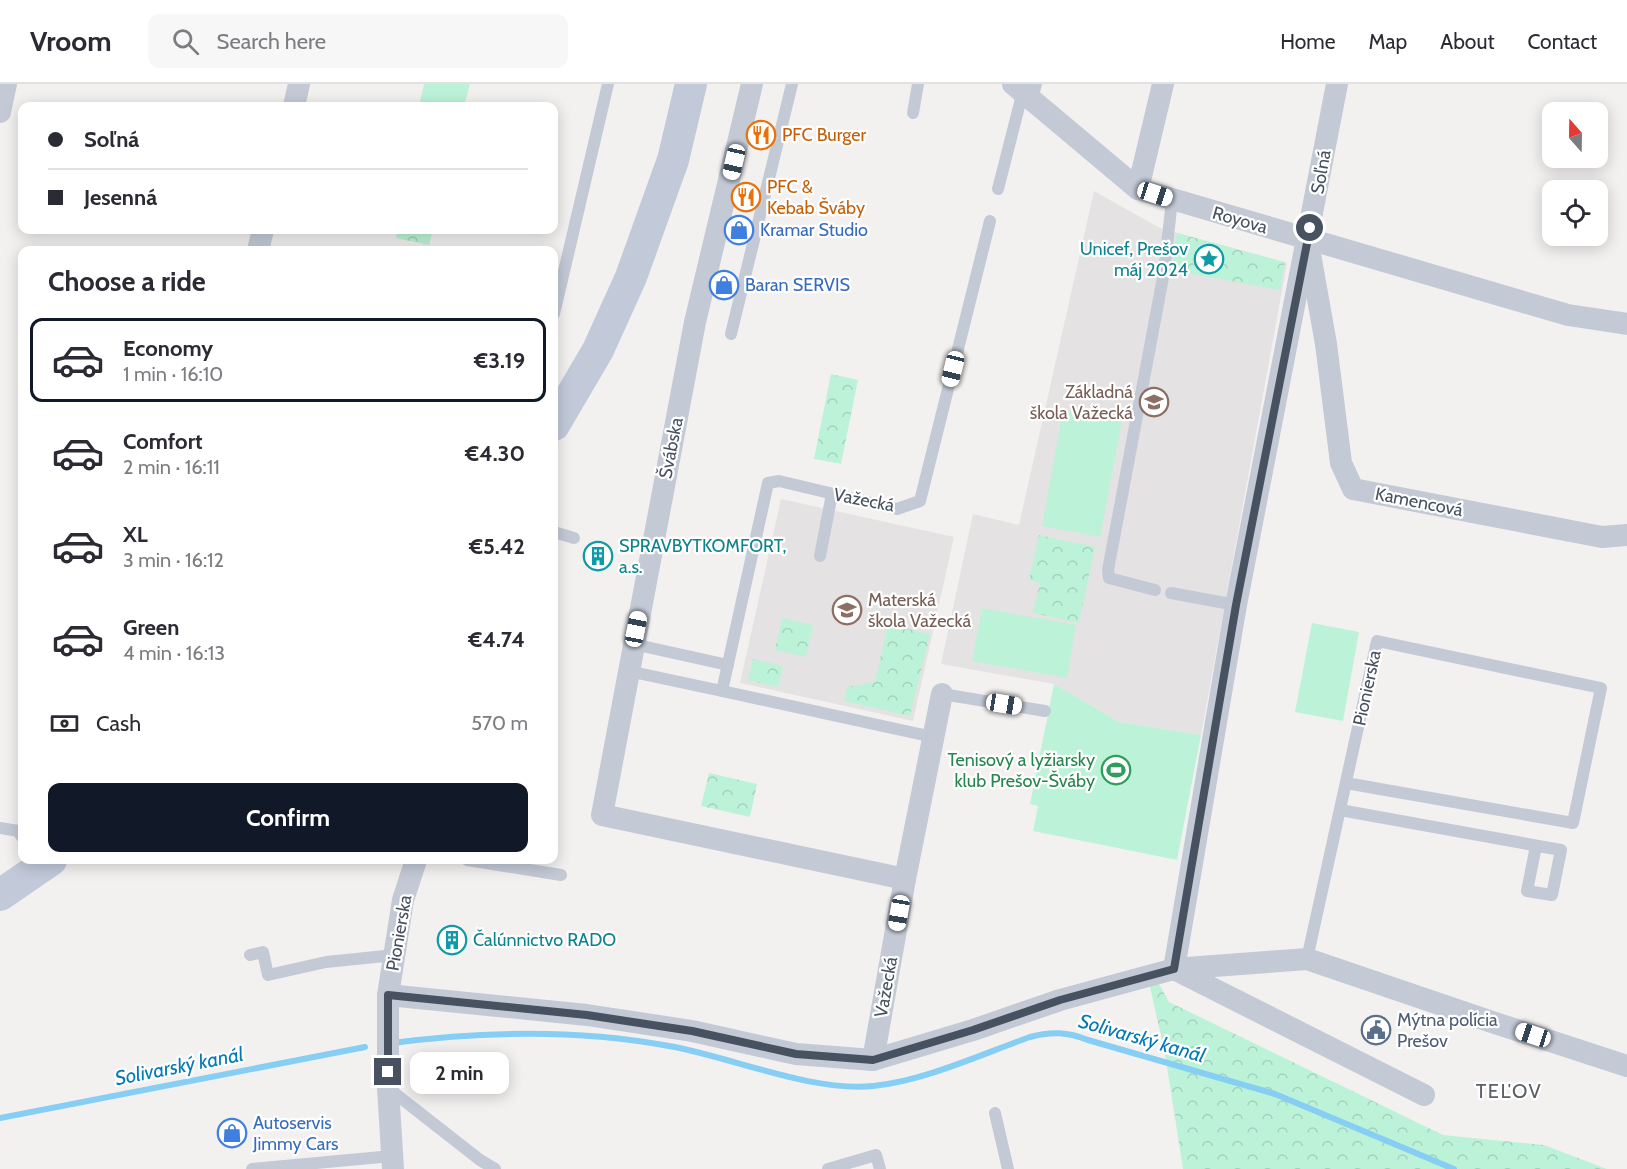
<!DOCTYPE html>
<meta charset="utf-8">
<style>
body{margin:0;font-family:Cabin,sans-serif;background:#f7f7f7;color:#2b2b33;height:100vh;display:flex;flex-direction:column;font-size:22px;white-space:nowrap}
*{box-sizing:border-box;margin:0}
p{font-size:20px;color:#7c7c81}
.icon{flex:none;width:33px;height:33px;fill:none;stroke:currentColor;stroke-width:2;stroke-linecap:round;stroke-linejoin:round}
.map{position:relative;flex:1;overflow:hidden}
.panel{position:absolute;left:18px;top:162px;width:540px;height:618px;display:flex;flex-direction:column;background:#fff;border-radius:12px;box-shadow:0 3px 15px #0003}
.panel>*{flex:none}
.banner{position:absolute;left:18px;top:18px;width:540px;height:132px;border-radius:12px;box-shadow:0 3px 15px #0003;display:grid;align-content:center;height:132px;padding:0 30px;background:#fff}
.needle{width:39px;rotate:340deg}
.controls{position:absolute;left:1542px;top:18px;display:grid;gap:12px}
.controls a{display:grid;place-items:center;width:66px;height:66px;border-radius:12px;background:#fff;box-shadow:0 3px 15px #0003;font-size:30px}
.end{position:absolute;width:27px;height:27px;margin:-14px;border:8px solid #47515f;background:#fff;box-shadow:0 0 0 3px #fff}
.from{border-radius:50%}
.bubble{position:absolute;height:42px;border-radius:12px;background:#fff;box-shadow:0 3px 15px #0003;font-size:20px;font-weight:700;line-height:42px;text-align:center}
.car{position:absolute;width:18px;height:36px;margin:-18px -9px;border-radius:8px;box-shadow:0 0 4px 2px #0007;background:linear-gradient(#fff 24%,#345 0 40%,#fff 0 76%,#345 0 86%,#fff 0)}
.banner b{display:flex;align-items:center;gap:21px;height:57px;font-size:22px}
.banner b+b{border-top:2px solid #e1e1e2}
.banner i{width:15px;height:15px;background:#2b2b33}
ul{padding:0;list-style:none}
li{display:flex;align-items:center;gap:18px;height:84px;margin:0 12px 9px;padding:0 18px;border:3px solid transparent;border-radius:12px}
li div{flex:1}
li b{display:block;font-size:22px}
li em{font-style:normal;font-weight:700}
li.selected{border-color:#111827}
li>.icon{width:54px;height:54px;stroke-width:1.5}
h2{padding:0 30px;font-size:27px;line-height:72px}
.pay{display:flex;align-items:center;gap:15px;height:66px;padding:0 30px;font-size:22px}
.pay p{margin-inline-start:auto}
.action{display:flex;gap:12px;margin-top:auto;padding:12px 30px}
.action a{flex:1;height:69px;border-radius:12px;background:#111827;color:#fff;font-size:24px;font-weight:700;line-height:69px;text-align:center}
header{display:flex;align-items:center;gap:36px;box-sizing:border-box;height:84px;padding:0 30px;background:#fff;border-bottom:2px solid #e1e1e2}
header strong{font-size:28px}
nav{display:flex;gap:33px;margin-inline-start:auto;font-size:21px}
.search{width:420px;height:54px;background:#f7f7f7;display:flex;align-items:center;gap:15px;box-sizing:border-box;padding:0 21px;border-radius:12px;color:#7c7c81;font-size:22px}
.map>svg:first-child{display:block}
.education{fill:#e4e2e2}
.forest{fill:url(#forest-crowns)}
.pitch{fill:#bcf3d8}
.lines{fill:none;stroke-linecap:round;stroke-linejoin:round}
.stream{stroke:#86cef3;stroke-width:6}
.lane{stroke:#c3cad6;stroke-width:12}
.street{stroke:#c3cad6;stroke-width:22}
.secondary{stroke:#c2cada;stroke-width:32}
.route{stroke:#47515f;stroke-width:8}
.labels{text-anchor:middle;stroke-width:4.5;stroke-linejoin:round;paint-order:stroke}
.food-label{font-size:18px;fill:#c56008;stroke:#fff;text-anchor:start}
.street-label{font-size:18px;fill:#47515f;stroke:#fff}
.shop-label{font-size:18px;fill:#366cbe;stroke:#fff;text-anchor:start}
.culture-label{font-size:18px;fill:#0d838f;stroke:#fff;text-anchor:start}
.education-label{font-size:18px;fill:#785e54;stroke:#fff;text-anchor:end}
.leisure-label{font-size:18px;fill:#27864d;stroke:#fff;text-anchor:end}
.service-label{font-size:18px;fill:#4e5e75;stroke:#fff;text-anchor:start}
.water-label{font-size:20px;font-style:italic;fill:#027ab7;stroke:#fff}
.neighbourhood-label{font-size:20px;letter-spacing:1.5px;fill:#5c5f66;stroke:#fff}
</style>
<header>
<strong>Vroom</strong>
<div class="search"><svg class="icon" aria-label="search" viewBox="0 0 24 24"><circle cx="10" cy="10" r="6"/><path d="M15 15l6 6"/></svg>Search here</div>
<nav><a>Home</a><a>Map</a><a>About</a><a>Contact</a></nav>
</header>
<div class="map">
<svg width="1627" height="1085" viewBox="0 0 1627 1085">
<defs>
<pattern id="forest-crowns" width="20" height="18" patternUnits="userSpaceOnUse" patternTransform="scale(1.5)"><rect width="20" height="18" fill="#bcf3d8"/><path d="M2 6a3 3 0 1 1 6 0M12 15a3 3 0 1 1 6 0" fill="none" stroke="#a3d2bc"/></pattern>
</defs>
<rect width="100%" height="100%" fill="#f3f1f0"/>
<g class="education">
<polygon points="1094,107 1160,144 1287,179 1201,651 1119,638 1054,600 941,580 973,430 1019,441"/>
<polygon points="781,415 954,453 913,637 740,599"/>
</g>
<g class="forest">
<polygon points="398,146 433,146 429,161 396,154"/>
<polygon points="1177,149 1285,178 1280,206 1171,186"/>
<polygon points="831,290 858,296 841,380 814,375"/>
<polygon points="1039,451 1095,463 1079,539 1033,529 1040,499 1029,496"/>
<polygon points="782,534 813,541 806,573 775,566"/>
<polygon points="888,540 930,550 910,632 844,617 847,603 875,598"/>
<polygon points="753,575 783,582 778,603 748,596"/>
<polygon points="709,689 757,700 750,733 701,722"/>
<polygon points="1155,893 1169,918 1443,1051 1544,1061 1607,1085 1183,1085 1165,970 1148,894"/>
</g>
<g class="pitch">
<polygon points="424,0 470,0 464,22 419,22"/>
<polygon points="1063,326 1122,337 1100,453 1042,442"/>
<polygon points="982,524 1076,541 1067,594 972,577"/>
<polygon points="1312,539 1359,548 1343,637 1295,628"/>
<polygon points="1054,600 1119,638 1201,651 1177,776 1033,747 1038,722 1030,720"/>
</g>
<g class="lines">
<g class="stream">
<path d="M392,959c92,-12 185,-14 277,3 63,11 141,46 204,40 51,-5 109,-32 157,-49 21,-6 38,-5 58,3l187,54 179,75"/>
<polyline points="0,1034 365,963"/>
</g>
<g class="lane">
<polyline points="1032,15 1036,0"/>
<polyline points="913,29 918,0"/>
<polyline points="998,105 1023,7"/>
<polyline points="554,230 608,0"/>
<polyline points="731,250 792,0"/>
<polyline points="554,448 574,454"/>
<polyline points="820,472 832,410"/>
<polyline points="1155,506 1109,494 1108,486 1164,188 1172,116"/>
<polyline points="1171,509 1236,521"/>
<polyline points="633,560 728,581"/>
<polyline points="628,587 722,607 768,399 779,397 897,425 920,417 990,137"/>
<polyline points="722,607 933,653"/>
<polyline points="942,610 1045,627"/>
<polyline points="1340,726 1561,766 1552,811 1527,807 1536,762"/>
<polyline points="0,744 18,747 22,753"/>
<polyline points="467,776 561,791"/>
<polyline points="250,871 263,868 268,891 326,878 395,871"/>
<polyline points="1307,875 1377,557 1601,604 1573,739 1346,699"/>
<polyline points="388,1004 480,1076 495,1085"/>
<polyline points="995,1029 1008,1085"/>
<polyline points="252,1085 392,1072"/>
<polyline points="828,1085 876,1071 880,1085"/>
</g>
<g class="street">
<polyline points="752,0 695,238 602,731 905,795"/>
<polyline points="1013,0 1138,105 1568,231 1627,240"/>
<polyline points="1337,0 1236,521 1174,885 1424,1011"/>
<polyline points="294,22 299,0"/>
<polyline points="0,28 6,0"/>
<polyline points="1138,105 1163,0"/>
<polyline points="258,166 263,146"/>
<polyline points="1310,170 1326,260 1341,379 1353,405 1602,453 1627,451"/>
<polyline points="388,911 587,931 692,947 796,970 873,976 973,946 1060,916 1174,885 1307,875 1489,937 1627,982"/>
<polyline points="873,976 905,795 942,610"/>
<polyline points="393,1085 388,1004 388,911 403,816 416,776"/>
</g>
<g class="secondary">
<polyline points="554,341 598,266 631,193 673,76 691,0"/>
<polyline points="0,811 51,776"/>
</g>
</g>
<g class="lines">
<polyline class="route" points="388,988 388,911 587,931 692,947 796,970 873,976 973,946 1060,916 1174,885 1236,521 1310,144"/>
</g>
<defs>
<g id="restaurant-ring" transform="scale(1.5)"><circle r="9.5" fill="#fff" stroke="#e8710a" stroke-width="1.5"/><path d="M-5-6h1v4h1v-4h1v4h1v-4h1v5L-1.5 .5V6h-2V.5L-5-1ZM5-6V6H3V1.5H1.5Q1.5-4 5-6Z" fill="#e8710a"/></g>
<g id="shop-ring" transform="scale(1.5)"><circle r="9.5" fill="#fff" stroke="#3f7fe0" stroke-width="1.5"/><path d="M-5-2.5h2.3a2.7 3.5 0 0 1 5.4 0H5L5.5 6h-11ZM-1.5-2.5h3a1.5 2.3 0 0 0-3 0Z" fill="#3f7fe0"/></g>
<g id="sight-ring" transform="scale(1.5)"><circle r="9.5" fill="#fff" stroke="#0f9aa8" stroke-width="1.5"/><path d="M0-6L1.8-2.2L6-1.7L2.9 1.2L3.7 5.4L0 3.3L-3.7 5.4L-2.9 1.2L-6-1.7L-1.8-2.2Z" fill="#0f9aa8"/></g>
<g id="school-ring" transform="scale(1.5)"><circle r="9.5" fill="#fff" stroke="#8d6e63" stroke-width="1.5"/><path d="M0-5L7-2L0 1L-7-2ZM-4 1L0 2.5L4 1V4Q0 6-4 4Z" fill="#8d6e63"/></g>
<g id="building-ring" transform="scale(1.5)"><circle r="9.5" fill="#fff" stroke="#0f9aa8" stroke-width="1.5"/><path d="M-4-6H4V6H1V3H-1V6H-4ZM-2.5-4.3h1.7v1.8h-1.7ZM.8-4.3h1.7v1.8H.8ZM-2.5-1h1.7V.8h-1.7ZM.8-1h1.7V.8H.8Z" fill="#0f9aa8"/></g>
<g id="stadium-ring" transform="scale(1.5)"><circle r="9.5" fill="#fff" stroke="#2e9e5b" stroke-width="1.5"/><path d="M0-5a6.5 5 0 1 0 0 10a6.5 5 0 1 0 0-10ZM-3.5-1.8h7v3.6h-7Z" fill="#2e9e5b"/></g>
<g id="civic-ring" transform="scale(1.5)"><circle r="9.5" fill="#fff" stroke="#5c6f8a" stroke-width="1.5"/><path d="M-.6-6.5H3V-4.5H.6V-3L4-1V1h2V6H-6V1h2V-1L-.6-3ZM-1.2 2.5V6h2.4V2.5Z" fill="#5c6f8a"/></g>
</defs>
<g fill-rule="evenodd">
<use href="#restaurant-ring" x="761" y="51"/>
<use href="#restaurant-ring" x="746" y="113"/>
<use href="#shop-ring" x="739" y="146"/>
<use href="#sight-ring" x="1209" y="175"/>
<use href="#shop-ring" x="724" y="201"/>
<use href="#school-ring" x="1154" y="318"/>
<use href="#building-ring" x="598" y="472"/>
<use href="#school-ring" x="847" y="526"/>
<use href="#stadium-ring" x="1116" y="686"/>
<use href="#building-ring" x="452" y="856"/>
<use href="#civic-ring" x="1376" y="946"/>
<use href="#shop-ring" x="232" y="1049"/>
</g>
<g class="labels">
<g class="food-label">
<text x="782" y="57">PFC Burger</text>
<text x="767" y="109">PFC &amp;<tspan x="767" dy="21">Kebab Šváby</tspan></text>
</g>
<g class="street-label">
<text transform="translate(1321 88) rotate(-80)" y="6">Soľná</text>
<text transform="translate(1240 136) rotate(16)" y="6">Royova</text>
<text transform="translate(671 364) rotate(-79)" y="6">Švábska</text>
<text transform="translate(864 416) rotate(11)" y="6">Važecká</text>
<text transform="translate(1419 418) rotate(11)" y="6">Kamencová</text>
<text transform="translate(1367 604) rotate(-78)" y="6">Pionierska</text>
<text transform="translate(399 849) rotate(-80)" y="6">Pionierska</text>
<text transform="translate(886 903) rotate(-80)" y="6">Važecká</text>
</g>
<g class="shop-label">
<text x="760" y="152">Kramar Studio</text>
<text x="745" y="207">Baran SERVIS</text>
<text x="253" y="1045">Autoservis<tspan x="253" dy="21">Jimmy Cars</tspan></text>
</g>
<g class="culture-label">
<text x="1188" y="171" text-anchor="end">Unicef, Prešov<tspan x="1188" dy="21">máj 2024</tspan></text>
<text x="619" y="468">SPRAVBYTKOMFORT,<tspan x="619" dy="21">a.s.</tspan></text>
<text x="473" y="862">Čalúnnictvo RADO</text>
</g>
<g class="education-label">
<text x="1133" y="314">Základná<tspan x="1133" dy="21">škola Važecká</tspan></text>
<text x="868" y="522" text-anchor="start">Materská<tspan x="868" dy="21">škola Važecká</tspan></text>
</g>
<g class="leisure-label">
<text x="1095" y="682">Tenisový a lyžiarsky<tspan x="1095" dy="21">klub Prešov-Šváby</tspan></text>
</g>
<g class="service-label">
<text x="1397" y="942">Mýtna polícia<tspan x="1397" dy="21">Prešov</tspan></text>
</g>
<g class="water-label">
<text transform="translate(1142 954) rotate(16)" y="7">Solivarský kanál</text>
<text transform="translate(179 982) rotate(-11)" y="7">Solivarský kanál</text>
</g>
<g class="neighbourhood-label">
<text x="1509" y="1014">TEĽOV</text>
</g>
</g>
</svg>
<div class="controls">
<a><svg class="needle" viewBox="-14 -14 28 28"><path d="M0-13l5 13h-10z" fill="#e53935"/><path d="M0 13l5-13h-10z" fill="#7c7c81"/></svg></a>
<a><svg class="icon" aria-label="locate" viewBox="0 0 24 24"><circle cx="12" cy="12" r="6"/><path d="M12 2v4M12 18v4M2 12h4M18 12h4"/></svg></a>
</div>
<i class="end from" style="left:1310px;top:144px"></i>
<i class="end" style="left:388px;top:988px"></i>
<div class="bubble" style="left:410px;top:968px;width:99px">2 min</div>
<i class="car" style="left:734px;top:78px;rotate:193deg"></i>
<i class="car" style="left:1155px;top:110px;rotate:108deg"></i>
<i class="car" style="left:953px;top:285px;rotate:194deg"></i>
<i class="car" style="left:636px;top:545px;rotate:11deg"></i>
<i class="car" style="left:1004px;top:620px;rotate:99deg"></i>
<i class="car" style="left:899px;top:829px;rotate:190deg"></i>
<i class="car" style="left:1533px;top:951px;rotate:288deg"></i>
<div class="banner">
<b><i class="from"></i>Soľná</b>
<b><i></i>Jesenná</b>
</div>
<section class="panel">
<h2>Choose a ride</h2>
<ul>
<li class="selected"><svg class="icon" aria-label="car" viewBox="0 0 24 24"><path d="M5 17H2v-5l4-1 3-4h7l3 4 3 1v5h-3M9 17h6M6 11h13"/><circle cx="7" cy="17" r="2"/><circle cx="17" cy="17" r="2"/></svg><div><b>Economy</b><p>1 min · 16:10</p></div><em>€3.19</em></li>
<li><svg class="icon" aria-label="car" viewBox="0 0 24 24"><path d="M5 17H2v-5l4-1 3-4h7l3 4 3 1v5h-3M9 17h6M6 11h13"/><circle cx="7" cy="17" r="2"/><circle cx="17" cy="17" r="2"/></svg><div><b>Comfort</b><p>2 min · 16:11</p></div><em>€4.30</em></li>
<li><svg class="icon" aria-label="car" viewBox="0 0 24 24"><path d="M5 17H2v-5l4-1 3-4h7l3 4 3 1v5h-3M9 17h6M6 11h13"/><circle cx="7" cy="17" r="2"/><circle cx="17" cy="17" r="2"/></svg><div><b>XL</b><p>3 min · 16:12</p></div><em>€5.42</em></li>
<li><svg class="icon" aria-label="car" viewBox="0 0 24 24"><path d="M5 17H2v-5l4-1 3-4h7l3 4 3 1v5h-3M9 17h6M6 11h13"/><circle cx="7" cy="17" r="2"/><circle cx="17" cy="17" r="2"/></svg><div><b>Green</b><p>4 min · 16:13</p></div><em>€4.74</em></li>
</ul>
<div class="pay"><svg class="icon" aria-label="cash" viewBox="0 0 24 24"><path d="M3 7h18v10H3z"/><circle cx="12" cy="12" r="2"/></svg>Cash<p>570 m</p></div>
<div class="action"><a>Confirm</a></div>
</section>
</div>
